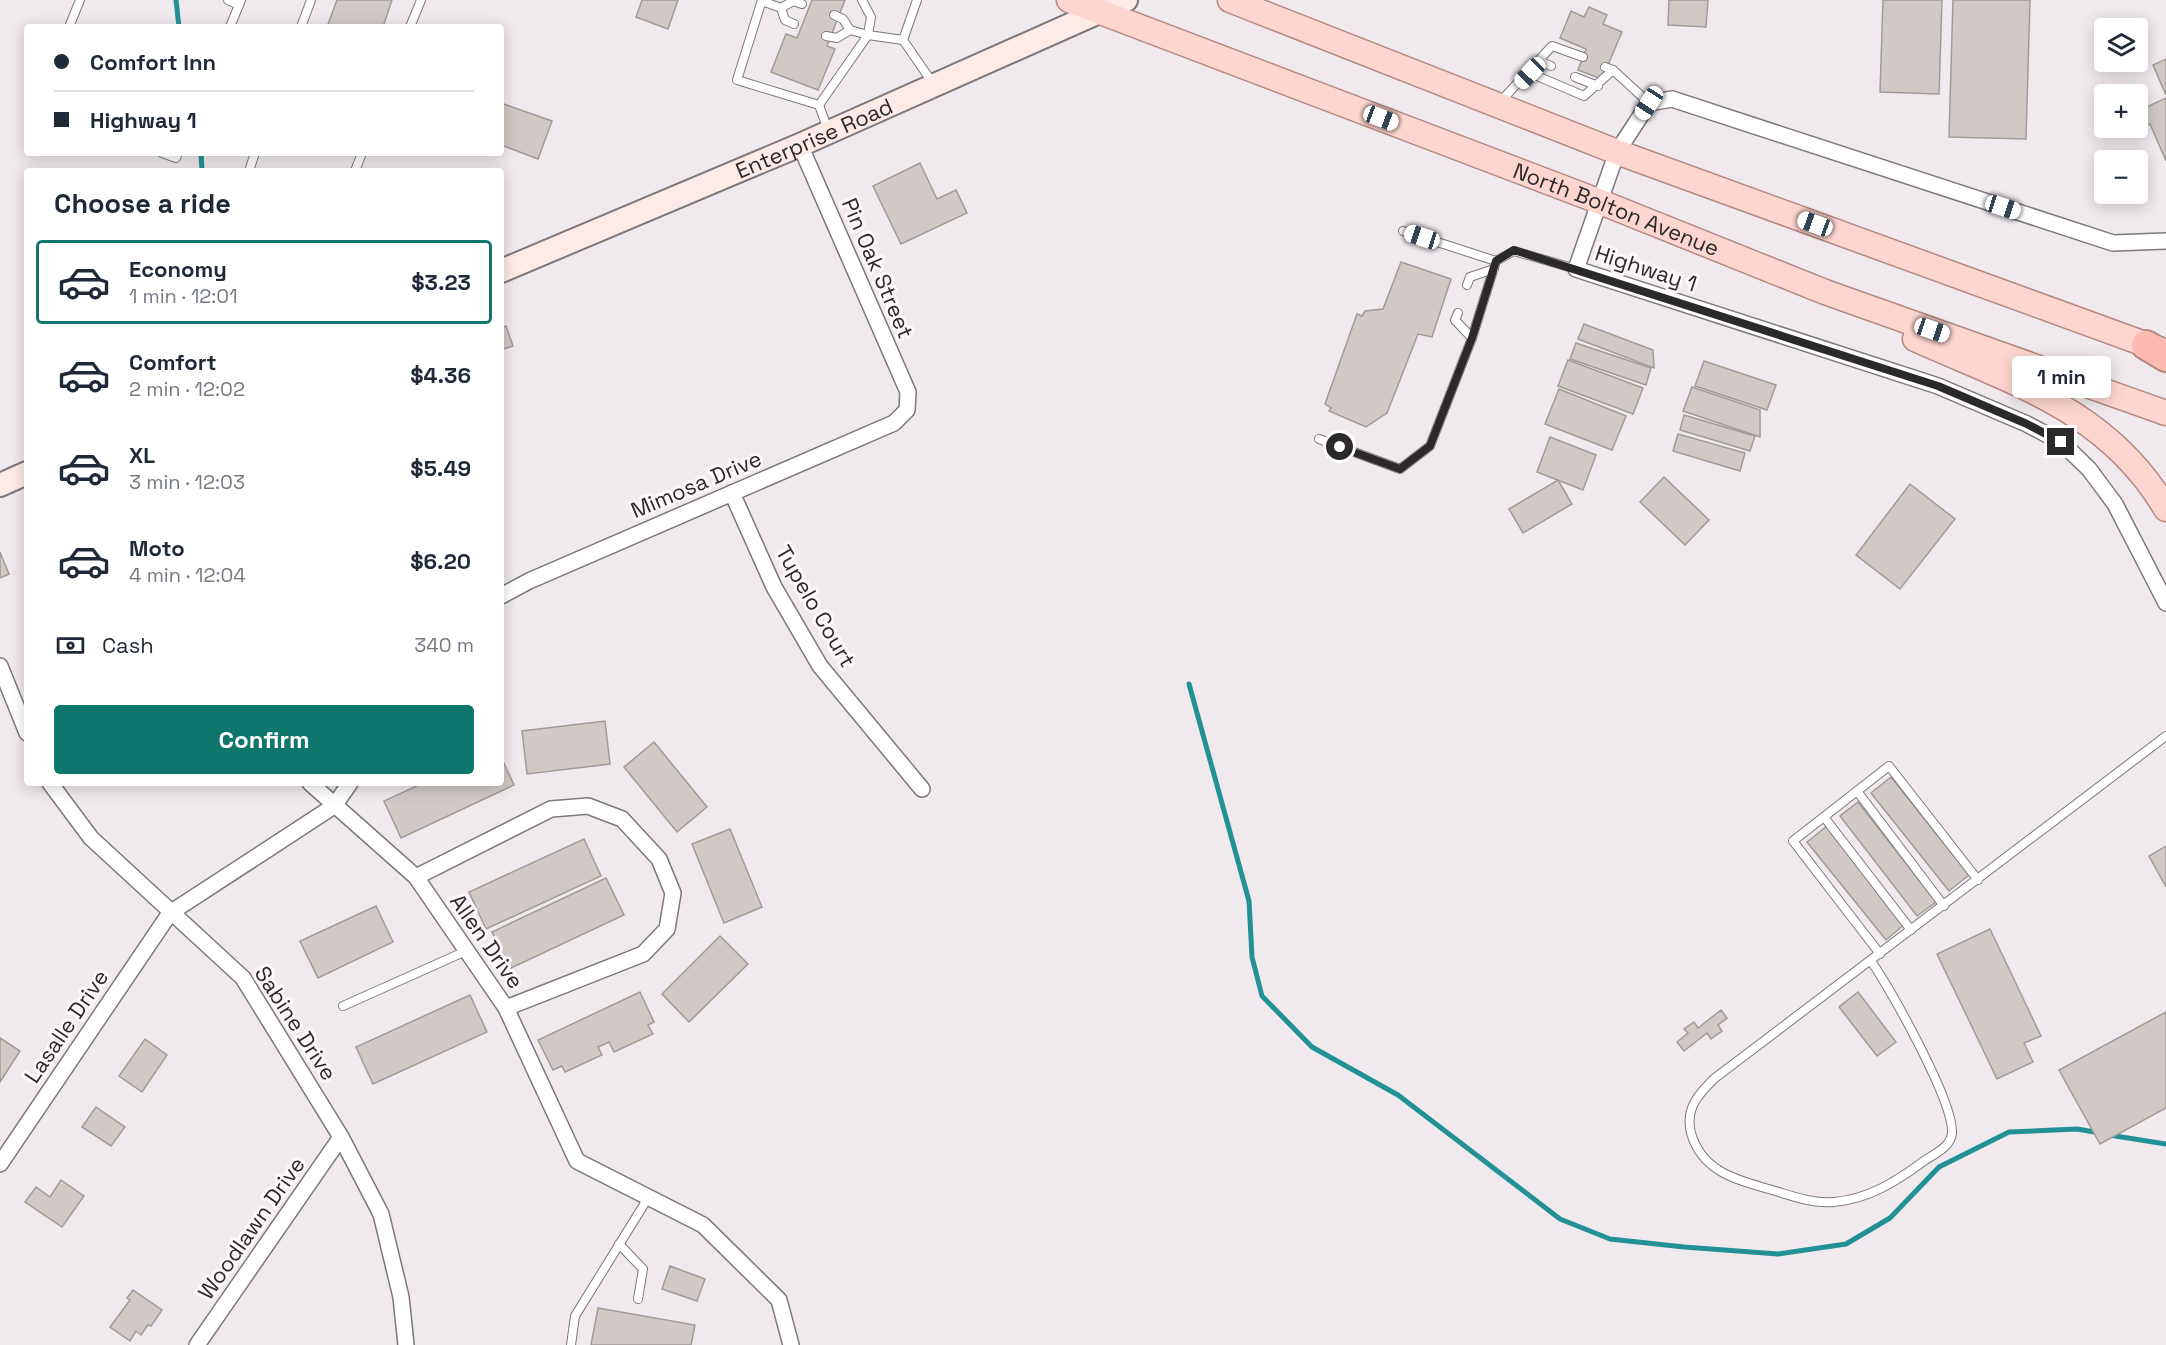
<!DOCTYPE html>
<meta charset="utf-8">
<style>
body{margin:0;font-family:"Space Grotesk",sans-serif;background:#f2f2f3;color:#1f2937;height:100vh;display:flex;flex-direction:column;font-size:22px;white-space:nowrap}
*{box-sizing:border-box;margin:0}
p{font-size:20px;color:#747a83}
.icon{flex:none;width:33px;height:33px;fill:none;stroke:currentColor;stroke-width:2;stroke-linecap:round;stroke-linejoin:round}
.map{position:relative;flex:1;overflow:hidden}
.panel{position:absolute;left:24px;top:168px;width:480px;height:618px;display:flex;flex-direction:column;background:#fff;border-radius:6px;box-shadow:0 3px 15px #0003}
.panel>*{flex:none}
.banner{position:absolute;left:24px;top:24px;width:480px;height:132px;border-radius:6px;box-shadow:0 3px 15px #0003;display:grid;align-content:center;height:132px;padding:0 30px;background:#fff}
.fabs{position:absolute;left:2094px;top:18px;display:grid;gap:12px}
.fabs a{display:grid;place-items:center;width:54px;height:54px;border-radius:6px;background:#fff;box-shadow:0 3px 15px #0003;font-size:30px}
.end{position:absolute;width:27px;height:27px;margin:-14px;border:8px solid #2b292b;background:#fff;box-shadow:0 0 0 3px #fff}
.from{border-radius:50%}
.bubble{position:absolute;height:42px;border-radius:6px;background:#fff;box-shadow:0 3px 15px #0003;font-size:20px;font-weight:700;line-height:42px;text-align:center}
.car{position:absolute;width:18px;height:36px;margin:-18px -9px;border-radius:8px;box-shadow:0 0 4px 2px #0007;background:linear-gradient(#fff 24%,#345 0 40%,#fff 0 76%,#345 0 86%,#fff 0)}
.banner b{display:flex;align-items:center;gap:21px;height:57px;font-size:22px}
.banner b+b{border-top:2px solid #e0e1e3}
.banner i{width:15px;height:15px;background:#1f2937}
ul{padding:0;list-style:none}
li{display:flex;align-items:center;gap:18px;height:84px;margin:0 12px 9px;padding:0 18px;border:3px solid transparent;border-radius:6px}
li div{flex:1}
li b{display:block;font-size:22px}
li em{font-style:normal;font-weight:700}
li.active{border-color:#0f766e}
li>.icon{width:54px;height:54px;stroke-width:1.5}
h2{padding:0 30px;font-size:27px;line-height:72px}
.pay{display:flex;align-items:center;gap:15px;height:66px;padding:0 30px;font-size:22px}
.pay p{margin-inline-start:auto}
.primary-button{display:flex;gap:12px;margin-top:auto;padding:12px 30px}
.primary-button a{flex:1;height:69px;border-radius:6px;background:#0f766e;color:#fff;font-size:24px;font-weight:700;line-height:69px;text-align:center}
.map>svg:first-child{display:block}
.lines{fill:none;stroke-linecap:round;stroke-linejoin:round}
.stream{stroke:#229195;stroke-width:5}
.building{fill:#d0c9c5;stroke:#a19b98;stroke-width:1.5}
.lane-casing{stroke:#7d787c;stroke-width:10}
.street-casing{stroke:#7d787c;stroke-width:18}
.secondary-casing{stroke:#7d787c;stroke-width:26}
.primary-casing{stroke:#b48781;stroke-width:27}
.highway-casing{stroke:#b48781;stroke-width:32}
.lane{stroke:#fff;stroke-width:8}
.street{stroke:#fff;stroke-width:15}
.secondary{stroke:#feeae7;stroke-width:22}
.primary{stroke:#fed6d0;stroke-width:24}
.highway{stroke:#fdbab0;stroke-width:28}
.route{stroke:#2b292b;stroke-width:8}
.labels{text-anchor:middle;stroke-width:6;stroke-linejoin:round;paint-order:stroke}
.street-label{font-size:22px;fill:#2b292b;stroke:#fdf7fc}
</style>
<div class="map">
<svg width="2166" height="1345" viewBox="0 0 2166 1345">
<rect width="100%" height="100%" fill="#f0eaef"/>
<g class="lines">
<g class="stream">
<polyline points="176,0 179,27"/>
<polyline points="201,153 202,171"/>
<polyline points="1189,684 1249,901 1252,957 1262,996 1312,1047 1398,1095 1560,1219 1610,1239 1684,1247 1778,1254 1846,1244 1890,1218 1939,1167 2009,1132 2077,1129 2100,1133"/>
<polyline points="2109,1135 2166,1144"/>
</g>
</g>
<g class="building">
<polygon points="337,0 392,0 383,27 327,27"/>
<polygon points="642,0 678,0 668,29 636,17"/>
<polygon points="812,0 845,0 827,46 835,49 818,90 771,72 786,34 797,38"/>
<polygon points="1669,0 1708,0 1706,27 1668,25"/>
<polygon points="1883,0 1942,0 1939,94 1880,92"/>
<polygon points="1953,0 2030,0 2026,139 1949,137"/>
<polygon points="1589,7 1607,15 1603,24 1622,32 1602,79 1578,70 1586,49 1560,38 1571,11 1584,17"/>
<polygon points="2166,59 2166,95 2153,65"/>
<polygon points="2166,98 2166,161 2150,124 2122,136 2118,128 2138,128 2138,111"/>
<polygon points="501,103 552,121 538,159 501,145"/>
<polygon points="920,163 937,199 956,190 967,213 901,244 873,186"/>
<polygon points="1401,262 1451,279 1432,337 1418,334 1387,413 1366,427 1329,411 1331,408 1325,404 1357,314 1362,316 1365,311 1383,309"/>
<polygon points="1584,324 1653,350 1654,368 1578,339"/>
<polygon points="506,326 513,346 501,350 501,328"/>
<polygon points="1576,343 1651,368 1646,385 1570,359"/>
<polygon points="1568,360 1643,388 1633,414 1558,386"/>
<polygon points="1704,361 1776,385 1767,410 1695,386"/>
<polygon points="1692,387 1760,410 1760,437 1683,411"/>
<polygon points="1559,389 1626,416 1612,450 1545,424"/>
<polygon points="1684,415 1755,436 1750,451 1680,430"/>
<polygon points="1678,434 1745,453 1740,471 1673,451"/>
<polygon points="1550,437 1596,455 1583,490 1537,472"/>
<polygon points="1664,477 1709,520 1685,545 1640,502"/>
<polygon points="1558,480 1572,504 1523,533 1509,509"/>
<polygon points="1910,484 1955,519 1900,589 1856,555"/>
<polygon points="0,552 9,574 0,578"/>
<polygon points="605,721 610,764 527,774 522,731"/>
<polygon points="654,742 707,807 677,832 624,767"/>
<polygon points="501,757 514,785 401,838 384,801 423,783 501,783"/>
<polygon points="1891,777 1969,875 1949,891 1871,793"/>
<polygon points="1858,802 1936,902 1917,916 1840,816"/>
<polygon points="1827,826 1905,924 1886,940 1807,842"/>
<polygon points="730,829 762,907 724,923 692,844"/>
<polygon points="584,839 601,876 486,929 469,892"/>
<polygon points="2166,846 2166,887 2149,856"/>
<polygon points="606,878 624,915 509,969 492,932"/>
<polygon points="376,906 393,942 318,978 300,941"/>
<polygon points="1990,929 2041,1036 2024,1043 2033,1062 1997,1079 1937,954"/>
<polygon points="720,936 748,964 689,1022 662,994"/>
<polygon points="640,992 654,1022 648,1025 653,1034 614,1052 609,1042 598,1047 602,1055 565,1072 562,1066 553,1070 538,1040"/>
<polygon points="1858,992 1896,1042 1877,1056 1839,1007"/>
<polygon points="470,995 487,1032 373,1084 356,1047"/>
<polygon points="1721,1010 1727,1018 1718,1025 1722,1031 1711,1039 1707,1033 1684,1051 1677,1042 1688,1033 1684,1029 1694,1022 1698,1028"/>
<polygon points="2166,1012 2166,1108 2100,1144 2059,1070"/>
<polygon points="0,1038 20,1051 0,1082"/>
<polygon points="145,1039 167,1055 142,1092 119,1076"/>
<polygon points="96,1107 125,1127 111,1146 82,1127"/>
<polygon points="61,1180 84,1196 62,1227 25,1202 36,1187 50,1197"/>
<polygon points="670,1266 705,1279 697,1301 662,1289"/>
<polygon points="133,1290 162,1310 151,1326 148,1325 141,1335 136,1331 130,1341 110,1327 130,1300 127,1298"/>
<polygon points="598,1308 695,1325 691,1345 591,1345"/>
</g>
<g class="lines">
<g class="lane-casing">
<g id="lane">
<polyline points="228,0 239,5"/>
<polyline points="762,0 737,80 819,105 828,130"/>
<polyline points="762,1 781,8 785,20 794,24"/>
<polyline points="781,8 793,1 802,4"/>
<polyline points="834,15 843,19 850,30"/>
<polyline points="69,27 80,0"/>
<polyline points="230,27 241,0"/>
<polyline points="301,27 311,0"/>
<polyline points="410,27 421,0"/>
<polyline points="826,36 837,38 850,30 868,35 871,17 862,0"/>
<polyline points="903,40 917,0"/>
<polyline points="1539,61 1551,66"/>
<polyline points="1605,67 1613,70 1649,103"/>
<polyline points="1530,73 1584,96 1613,70"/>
<polyline points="1575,77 1598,86"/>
<polyline points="1500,102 1552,46 1583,57"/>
<polyline points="819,105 868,35 903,40 932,82"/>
<polyline points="162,153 176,158 178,153"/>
<polyline points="249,171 255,153"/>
<polyline points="355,171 362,153"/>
<polyline points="1403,231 1496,261 1514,251 1576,269"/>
<polyline points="1467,285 1470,277 1494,269"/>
<polyline points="1458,313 1455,320 1472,338"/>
<polyline points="1319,439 1400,469 1430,446 1472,338 1496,261"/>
<polyline points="1857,791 1944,906"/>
<polyline points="1824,817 1911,930"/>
<polyline points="1880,954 1793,841 1889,766 1978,880"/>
<path d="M1871,961c20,29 83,141 81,172 -1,14 -18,21 -28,28 -27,20 -55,38 -90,41 -21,2 -42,-6 -62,-12 -35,-10 -70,-18 -81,-57 -6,-24 7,-39 24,-55l451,-342"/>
<polyline points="343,1006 466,951"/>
<polyline points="619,1244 643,1269 638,1299"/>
<polyline points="571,1345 575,1316 648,1198"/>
</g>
</g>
<g class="street-casing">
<g id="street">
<polyline points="2166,241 2113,243 1672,99 1649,103 1617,152 1576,269 1938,386 2027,424 2061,442 2089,469 2115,504 2166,603"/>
<polyline points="732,493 774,587 820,666 922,789"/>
<polyline points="501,596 529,581 894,423 907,410 908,392 800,145"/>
<polyline points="0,666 27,733"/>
<polyline points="50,783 91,838 243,978 341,1137 381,1214 401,1297 406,1345"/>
<polyline points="310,783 416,877 506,1008 577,1161 703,1225 779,1300 791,1345"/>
<polyline points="416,877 551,809 588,806 622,819 659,859 673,893 667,929 643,954 506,1008"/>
<polyline points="0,1164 170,913 334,806 350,783"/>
<polyline points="197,1345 341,1137"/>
</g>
</g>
<g class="secondary-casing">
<g id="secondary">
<path id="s1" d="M501,271l299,-126 326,-145"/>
<polyline points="0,485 27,473"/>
</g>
</g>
<g class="primary-casing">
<g id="primary">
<path id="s2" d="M1069,0l529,201 227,91 341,121"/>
<polyline points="1230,0 1617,152 2164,351"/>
<path d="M1915,339c98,44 193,71 251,170"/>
</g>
</g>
<g class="highway-casing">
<polyline id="highway" points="2146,345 2166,357"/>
</g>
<use href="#lane" class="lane"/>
<use href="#street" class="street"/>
<use href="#secondary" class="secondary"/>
<use href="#primary" class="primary"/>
<use href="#highway" class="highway"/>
</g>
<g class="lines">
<polyline class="route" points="1340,447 1400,469 1430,446 1472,338 1496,261 1514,250 1938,386 2027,424 2061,442"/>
</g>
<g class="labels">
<g class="street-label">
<text dy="8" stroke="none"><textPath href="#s1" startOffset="340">Enterprise Road</textPath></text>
<text dy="8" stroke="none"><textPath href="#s2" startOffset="586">North Bolton Avenue</textPath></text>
<text transform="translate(878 268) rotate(67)" y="8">Pin Oak Street</text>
<text transform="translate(1646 268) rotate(18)" y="8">Highway 1</text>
<text transform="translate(696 484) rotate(-23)" y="8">Mimosa Drive</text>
<text transform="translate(816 606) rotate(60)" y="8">Tupelo Court</text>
<text transform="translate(487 941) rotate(55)" y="8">Allen Drive</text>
<text transform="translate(296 1023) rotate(57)" y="8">Sabine Drive</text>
<text transform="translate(66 1026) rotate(-56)" y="8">Lasalle Drive</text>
<text transform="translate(251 1228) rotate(-55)" y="8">Woodlawn Drive</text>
</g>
</g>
</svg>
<div class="fabs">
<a><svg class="icon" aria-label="layers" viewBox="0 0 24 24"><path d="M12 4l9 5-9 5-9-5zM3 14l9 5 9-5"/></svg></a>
<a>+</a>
<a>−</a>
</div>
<i class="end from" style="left:1340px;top:447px"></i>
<i class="end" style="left:2061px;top:442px"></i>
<div class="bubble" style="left:2012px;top:356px;width:99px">1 min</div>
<i class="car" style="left:1530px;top:73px;rotate:224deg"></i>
<i class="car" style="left:1649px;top:103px;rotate:213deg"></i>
<i class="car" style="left:1381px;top:118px;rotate:111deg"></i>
<i class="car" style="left:2003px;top:207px;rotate:108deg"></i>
<i class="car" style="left:1815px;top:224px;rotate:290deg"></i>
<i class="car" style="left:1422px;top:237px;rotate:288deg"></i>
<i class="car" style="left:1932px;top:330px;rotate:109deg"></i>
<div class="banner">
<b><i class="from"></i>Comfort Inn</b>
<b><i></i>Highway 1</b>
</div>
<section class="panel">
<h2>Choose a ride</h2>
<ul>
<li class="active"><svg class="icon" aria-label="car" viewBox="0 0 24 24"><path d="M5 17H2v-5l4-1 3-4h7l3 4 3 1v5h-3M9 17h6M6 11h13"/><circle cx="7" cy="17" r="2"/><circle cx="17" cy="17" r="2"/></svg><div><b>Economy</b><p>1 min · 12:01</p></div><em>$3.23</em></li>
<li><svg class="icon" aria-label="car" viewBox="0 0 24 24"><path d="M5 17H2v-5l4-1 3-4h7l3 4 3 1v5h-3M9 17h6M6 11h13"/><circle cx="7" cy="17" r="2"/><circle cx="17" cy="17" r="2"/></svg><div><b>Comfort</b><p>2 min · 12:02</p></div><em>$4.36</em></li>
<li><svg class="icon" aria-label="car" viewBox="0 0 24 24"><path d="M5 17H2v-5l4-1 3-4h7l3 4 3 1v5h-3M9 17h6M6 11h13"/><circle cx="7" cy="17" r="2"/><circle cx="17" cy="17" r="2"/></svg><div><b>XL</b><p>3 min · 12:03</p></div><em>$5.49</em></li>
<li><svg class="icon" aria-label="car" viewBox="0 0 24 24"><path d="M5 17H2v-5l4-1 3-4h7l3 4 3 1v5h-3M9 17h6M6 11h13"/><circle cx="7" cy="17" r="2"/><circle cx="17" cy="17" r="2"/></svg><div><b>Moto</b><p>4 min · 12:04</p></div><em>$6.20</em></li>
</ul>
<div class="pay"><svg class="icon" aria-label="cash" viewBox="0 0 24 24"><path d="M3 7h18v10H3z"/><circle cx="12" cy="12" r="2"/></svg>Cash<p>340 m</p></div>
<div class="primary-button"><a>Confirm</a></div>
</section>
</div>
